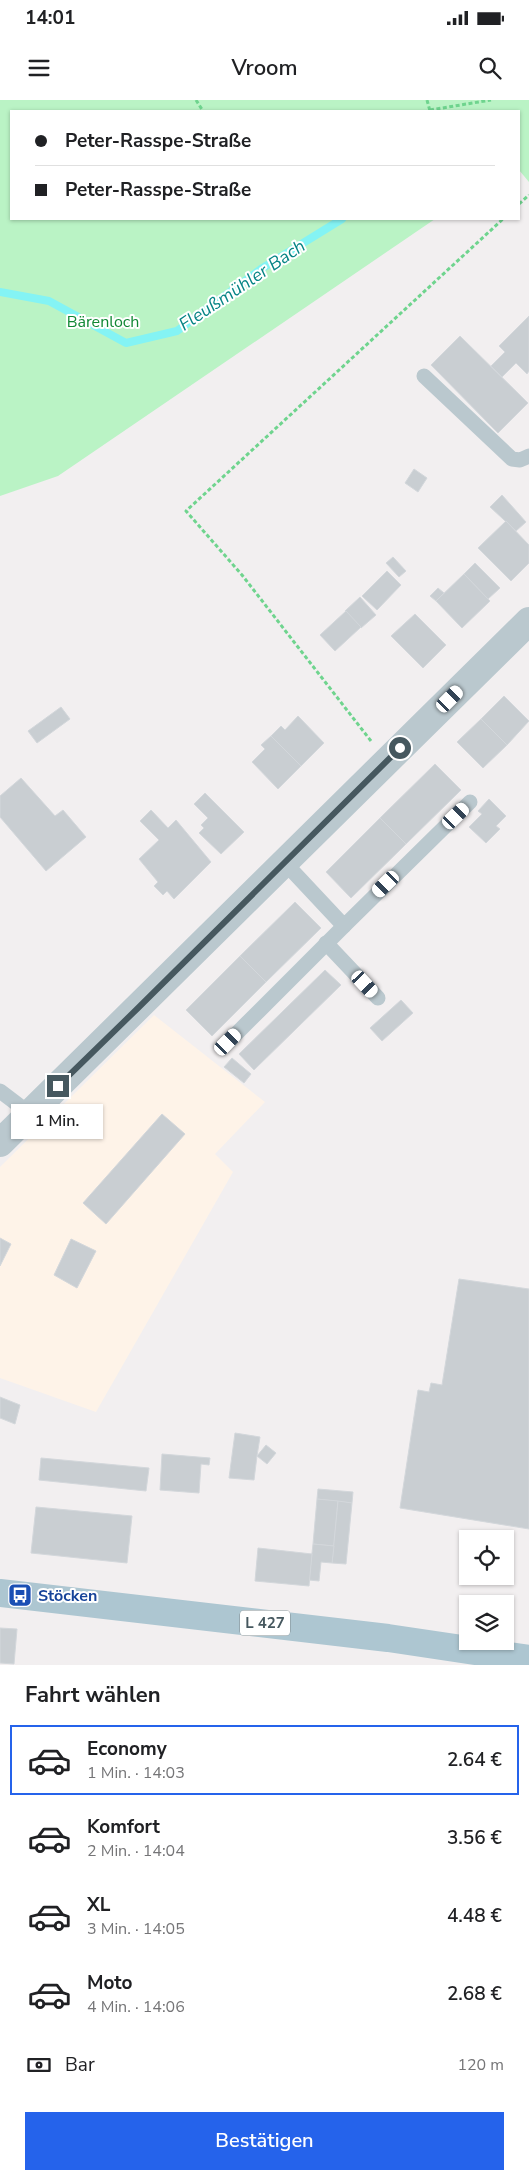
<!DOCTYPE html>
<html lang="de">
<meta charset="utf-8">
<style>
body{margin:0;font-family:"Nunito Sans",sans-serif;background:#f6f6f6;color:#202124;height:100vh;display:flex;flex-direction:column;font-size:19px;white-space:nowrap}
*{box-sizing:border-box;margin:0}
p{font-size:16px;color:#757577}
.icon{flex:none;width:28px;height:28px;fill:none;stroke:currentColor;stroke-width:2;stroke-linecap:round;stroke-linejoin:round}
.map{position:relative;height:1565px;overflow:hidden}
.side{display:flex;flex-direction:column;background:#fff;flex:1}
.side>*{flex:none}
.guide{position:absolute;left:10px;top:10px;width:510px;height:110px;border-radius:0px;box-shadow:0 1px 4px #0004;display:grid;align-content:center;height:110px;padding:0 25px;background:#fff}
.buttons{position:absolute;left:459px;top:1430px;display:grid;gap:10px}
.buttons a{display:grid;place-items:center;width:55px;height:55px;border-radius:0px;background:#fff;box-shadow:0 1px 4px #0004;font-size:25px}
.end{position:absolute;width:22px;height:22px;margin:-11px;border:6px solid #46585f;background:#fff;box-shadow:0 0 0 2px #fff}
.from{border-radius:50%}
.bubble{position:absolute;height:35px;border-radius:0px;background:#fff;box-shadow:0 1px 4px #0004;font-size:16px;font-weight:600;line-height:35px;text-align:center}
.car{position:absolute;width:15px;height:30px;margin:-15px -8px;border-radius:6px;box-shadow:0 0 4px 1px #0007;background:linear-gradient(#fff 24%,#345 0 40%,#fff 0 76%,#345 0 86%,#fff 0)}
.guide b{display:flex;align-items:center;gap:18px;height:48px;font-size:19px}
.guide b+b{border-top:1px solid #e0e0e0}
.guide i{width:12px;height:12px;background:#202124}
ul{padding:0;list-style:none}
li{display:flex;align-items:center;gap:15px;height:70px;margin:0 10px 8px;padding:0 15px;border:2px solid transparent;border-radius:0px}
li div{flex:1}
li b{display:block;font-size:19px}
li em{font-style:normal;font-weight:600}
li.current{border-color:#2563eb}
li>.icon{width:45px;height:45px;stroke-width:1.5}
h2{padding:0 25px;font-size:22px;line-height:60px}
.pay{display:flex;align-items:center;gap:12px;height:55px;padding:0 25px;font-size:19px}
.pay p{margin-inline-start:auto}
.button{display:flex;gap:10px;margin-top:auto;padding:10px 25px}
.button a{flex:1;height:58px;border-radius:0px;background:#2563eb;color:#fff;font-size:20px;font-weight:600;line-height:58px;text-align:center}
.status{display:flex;justify-content:space-between;align-items:center;height:35px;padding:0 25px;background:#fff;direction:ltr}
.status svg{height:14px;fill:currentColor}
header{display:flex;justify-content:space-between;align-items:center;height:65px;padding:0 25px;background:#fff;font-size:22px;font-weight:600}
.map>svg:first-child{display:block}
.commercial{fill:#fef3e8}
.green{fill:#baf3c5}
.lines{fill:none;stroke-linecap:round;stroke-linejoin:round}
.stream{stroke:#84f3f4;stroke-width:8}
.building{fill:#c9ced2;stroke:#d3d7db}
.path{stroke:#6fd48e;stroke-width:3;stroke-dasharray:4 2.5;stroke-linecap:butt}
.lane{stroke:#bac8ce;stroke-width:15}
.street{stroke:#bac8ce;stroke-width:28}
.primary{stroke:#adc6d1;stroke-width:28}
.route{stroke:#46585f;stroke-width:6}
.labels{text-anchor:middle;stroke-width:4;stroke-linejoin:round;paint-order:stroke}
.shield{fill:#fff;stroke:#7e8a8f;stroke-width:1}
.shield-label{font-size:15px;font-weight:bold;fill:#46585f}
.park-label{font-size:16px;fill:#0f8733;stroke:#fff}
.transit-label{font-size:16px;font-weight:bold;fill:#164399;stroke:#fff;text-anchor:start}
.water-label{font-size:18px;font-style:italic;fill:#058485;stroke:#fff}
</style>
<div class="status"><b>14:01</b><svg viewBox="0 0 49 12"><path d="M0 12V9h3v3zM5 12V6h3v6zM10 12V3h3v9zM15 12V0h3v12zM26 1h20v11H26zM47 4h2v5h-2z"/></svg></div>
<header><svg class="icon" aria-label="menu" viewBox="0 0 24 24"><path d="M4 6h16M4 12h16M4 18h16"/></svg>Vroom<svg class="icon" aria-label="search" viewBox="0 0 24 24"><circle cx="10" cy="10" r="6"/><path d="M15 15l6 6"/></svg></header>
<div class="map">
<svg width="529" height="1565" viewBox="0 0 529 1565">
<rect width="100%" height="100%" fill="#f2eff0"/>
<polygon class="commercial" points="154,915 265,1002 215,1054 233,1072 96,1312 0,1278 0,1067"/>
<polygon class="green" points="0,0 529,0 529,82 519,70 519,11 11,11 11,119 435,119 58,376 0,396"/>
<g class="lines">
<polyline class="stream" points="0,192 49,201 126,243 177,231 261,169 342,119"/>
</g>
<g class="building">
<polygon points="529,216 529,271 527,274 516,263 502,277 491,266 505,252 499,246"/>
<polygon points="460,236 528,303 498,333 431,265"/>
<polygon points="414,369 427,378 418,392 405,383"/>
<polygon points="502,395 526,422 516,431 490,407"/>
<polygon points="506,421 529,445 529,463 511,481 478,448"/>
<polygon points="393,457 406,471 399,477 386,463"/>
<polygon points="475,463 500,488 488,499 464,474"/>
<polygon points="387,471 401,485 377,510 362,496"/>
<polygon points="464,474 490,501 462,528 436,501"/>
<polygon points="438,488 444,493 436,501 430,496"/>
<polygon points="360,497 376,515 361,528 345,511"/>
<polygon points="346,511 361,527 335,551 320,535"/>
<polygon points="415,514 446,545 423,568 391,536"/>
<polygon points="504,596 529,621 507,645 481,619"/>
<polygon points="61,607 70,619 37,643 28,631"/>
<polygon points="298,616 324,643 301,666 271,636 281,626 285,630"/>
<polygon points="481,619 507,645 483,668 457,642"/>
<polygon points="271,636 301,666 278,689 252,662 265,649 261,645"/>
<polygon points="435,664 461,690 406,744 380,718"/>
<polygon points="21,678 55,716 63,710 86,737 46,771 0,717 0,696"/>
<polygon points="205,693 244,732 221,754 199,733 204,728 201,725 208,718 194,704"/>
<polygon points="489,699 506,716 496,726 500,729 486,743 469,727 482,714 478,711"/>
<polygon points="151,710 168,728 176,720 211,762 174,799 167,791 163,795 154,786 158,782 139,759 159,740 140,721"/>
<polygon points="380,718 406,744 351,798 326,772"/>
<polygon points="295,802 321,828 266,882 240,856"/>
<polygon points="240,856 266,882 212,936 186,910"/>
<polygon points="325,870 341,885 254,970 239,954"/>
<polygon points="401,900 413,913 382,941 370,928"/>
<polygon points="232,958 251,974 244,983 224,967"/>
<polygon points="162,1014 185,1034 106,1124 83,1103"/>
<polygon points="0,1138 11,1144 0,1166"/>
<polygon points="71,1139 96,1151 77,1188 54,1175"/>
<polygon points="459,1179 529,1189 529,1429 400,1408 418,1290 429,1292 431,1283 442,1285"/>
<polygon points="0,1297 20,1305 15,1324 0,1318"/>
<polygon points="235,1333 260,1337 257,1356 266,1345 276,1353 267,1364 257,1356 254,1380 229,1378"/>
<polygon points="162,1354 210,1358 209,1365 201,1364 199,1393 160,1390"/>
<polygon points="41,1358 149,1368 146,1391 39,1380"/>
<polygon points="318,1389 353,1392 352,1403 317,1399"/>
<polygon points="317,1399 338,1401 334,1446 313,1444"/>
<polygon points="338,1401 352,1403 346,1464 332,1463"/>
<polygon points="36,1407 132,1416 127,1463 31,1453"/>
<polygon points="313,1444 334,1446 332,1463 321,1462 319,1481 309,1480"/>
<polygon points="258,1448 312,1454 309,1486 255,1481"/>
<polygon points="0,1528 17,1529 14,1564 0,1563"/>
</g>
<g class="lines">
<g class="path">
<polyline points="196,0 203,11"/>
<polyline points="427,0 430,11"/>
<polyline points="430,10 491,0"/>
<polyline points="519,104 529,95"/>
<polyline points="371,641 242,475 186,411 503,119"/>
</g>
<g class="lane">
<polyline points="424,276 512,359 520,360 529,356"/>
<polyline points="285,763 344,826 470,702"/>
<polyline points="326,843 378,898"/>
<polyline points="228,942 344,826"/>
<polyline points="0,991 29,1013"/>
</g>
<polyline class="street" points="0,1043 529,521"/>
<polyline class="primary" points="0,1493 388,1538 529,1559"/>
</g>
<g class="lines">
<polyline class="route" points="58,986 137,909 400,648"/>
</g>
<defs>
<g id="bus-square" transform="scale(1.25)"><rect x="-9" y="-9" width="18" height="18" rx="4" fill="#1a4fb4" stroke="#fff"/><path d="M-5-6H5V4H4V6H2V4H-2V6H-4V4H-5ZM-3.5-4V0h7V-4ZM-3.5 1.2v1.5H-2V1.2ZM2 1.2v1.5H3.5V1.2Z" fill="#fff"/></g>
</defs>
<g fill-rule="evenodd">
<use href="#bus-square" x="20" y="1495"/>
</g>
<g class="labels">
<rect class="shield" x="240" y="1510.5" width="50" height="25" rx="4"/>
<g class="shield-label">
<text x="265" y="1528">L 427</text>
</g>
<g class="park-label">
<text x="103" y="227">Bärenloch</text>
</g>
<g class="transit-label">
<text x="38" y="1501">Stöcken</text>
</g>
<g class="water-label">
<text transform="translate(242 185) rotate(-34)" y="6">Fleußmühler Bach</text>
</g>
</g>
</svg>
<div class="buttons">
<a><svg class="icon" aria-label="locate" viewBox="0 0 24 24"><circle cx="12" cy="12" r="6"/><path d="M12 2v4M12 18v4M2 12h4M18 12h4"/></svg></a>
<a><svg class="icon" aria-label="layers" viewBox="0 0 24 24"><path d="M12 4l9 5-9 5-9-5zM3 14l9 5 9-5"/></svg></a>
</div>
<i class="end from" style="left:400px;top:648px"></i>
<i class="end" style="left:58px;top:986px"></i>
<div class="bubble" style="left:11px;top:1004px;width:92px">1 Min.</div>
<i class="car" style="left:450px;top:599px;rotate:45deg"></i>
<i class="car" style="left:456px;top:716px;rotate:46deg"></i>
<i class="car" style="left:386px;top:784px;rotate:226deg"></i>
<i class="car" style="left:365px;top:884px;rotate:137deg"></i>
<i class="car" style="left:228px;top:942px;rotate:45deg"></i>
<div class="guide">
<b><i class="from"></i>Peter-Rasspe-Straße</b>
<b><i></i>Peter-Rasspe-Straße</b>
</div>
</div>
<section class="side">
<h2>Fahrt wählen</h2>
<ul>
<li class="current"><svg class="icon" aria-label="car" viewBox="0 0 24 24"><path d="M5 17H2v-5l4-1 3-4h7l3 4 3 1v5h-3M9 17h6M6 11h13"/><circle cx="7" cy="17" r="2"/><circle cx="17" cy="17" r="2"/></svg><div><b>Economy</b><p>1 Min. · 14:03</p></div><em>2.64 €</em></li>
<li><svg class="icon" aria-label="car" viewBox="0 0 24 24"><path d="M5 17H2v-5l4-1 3-4h7l3 4 3 1v5h-3M9 17h6M6 11h13"/><circle cx="7" cy="17" r="2"/><circle cx="17" cy="17" r="2"/></svg><div><b>Komfort</b><p>2 Min. · 14:04</p></div><em>3.56 €</em></li>
<li><svg class="icon" aria-label="car" viewBox="0 0 24 24"><path d="M5 17H2v-5l4-1 3-4h7l3 4 3 1v5h-3M9 17h6M6 11h13"/><circle cx="7" cy="17" r="2"/><circle cx="17" cy="17" r="2"/></svg><div><b>XL</b><p>3 Min. · 14:05</p></div><em>4.48 €</em></li>
<li><svg class="icon" aria-label="car" viewBox="0 0 24 24"><path d="M5 17H2v-5l4-1 3-4h7l3 4 3 1v5h-3M9 17h6M6 11h13"/><circle cx="7" cy="17" r="2"/><circle cx="17" cy="17" r="2"/></svg><div><b>Moto</b><p>4 Min. · 14:06</p></div><em>2.68 €</em></li>
</ul>
<div class="pay"><svg class="icon" aria-label="cash" viewBox="0 0 24 24"><path d="M3 7h18v10H3z"/><circle cx="12" cy="12" r="2"/></svg>Bar<p>120 m</p></div>
<div class="button"><a>Bestätigen</a></div>
</section>
